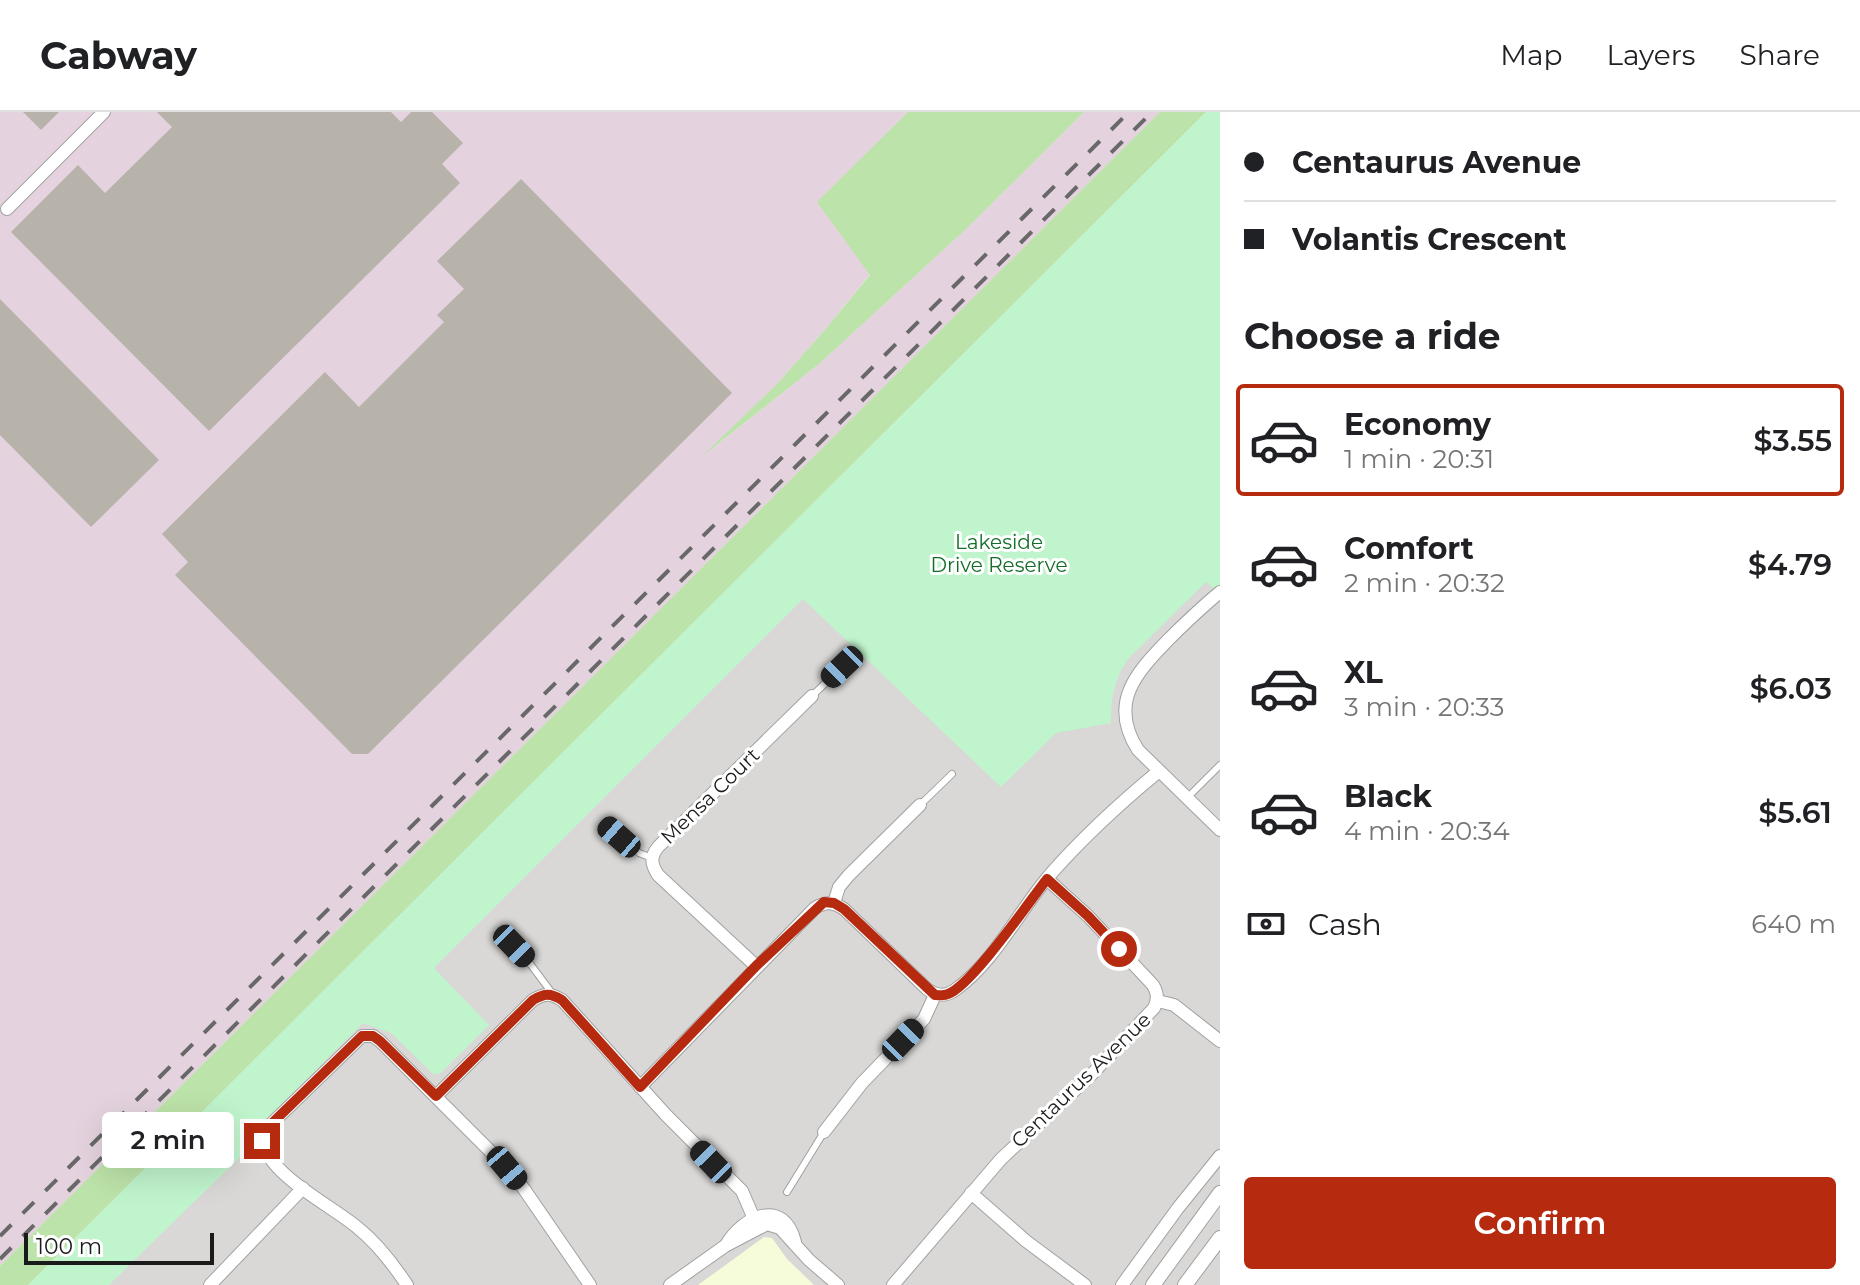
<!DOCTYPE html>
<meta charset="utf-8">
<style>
body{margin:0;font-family:Montserrat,sans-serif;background:#f6f6f6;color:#202124;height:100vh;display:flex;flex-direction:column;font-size:30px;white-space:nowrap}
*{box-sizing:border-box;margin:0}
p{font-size:26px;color:#757577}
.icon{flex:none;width:44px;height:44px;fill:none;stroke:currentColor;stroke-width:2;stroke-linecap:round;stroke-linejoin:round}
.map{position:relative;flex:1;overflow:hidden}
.details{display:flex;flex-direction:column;background:#fff;width:640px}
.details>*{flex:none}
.banner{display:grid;align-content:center;height:176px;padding:0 24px;background:#fff}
.scale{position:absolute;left:24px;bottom:20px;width:190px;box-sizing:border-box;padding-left:8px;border:4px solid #1a1a1a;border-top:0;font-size:22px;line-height:28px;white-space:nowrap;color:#1a1a1a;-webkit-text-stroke:6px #fff;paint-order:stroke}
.end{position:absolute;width:36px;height:36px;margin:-18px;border:10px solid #b62a0f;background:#fff;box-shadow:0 0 0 4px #fff}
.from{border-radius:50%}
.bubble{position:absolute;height:56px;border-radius:8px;background:#fff;box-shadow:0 8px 32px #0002;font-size:26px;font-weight:600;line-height:56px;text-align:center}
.car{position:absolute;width:24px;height:48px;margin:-24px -12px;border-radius:10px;box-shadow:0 0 6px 2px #0007;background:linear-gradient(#222 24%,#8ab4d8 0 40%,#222 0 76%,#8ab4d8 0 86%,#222 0)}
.banner b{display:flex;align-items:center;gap:28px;height:76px;font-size:30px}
.banner b+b{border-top:2px solid #e0e0e0}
.banner i{width:20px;height:20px;background:#202124}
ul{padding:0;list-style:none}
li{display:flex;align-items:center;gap:24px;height:112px;margin:0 16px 12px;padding:0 8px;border:4px solid transparent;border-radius:8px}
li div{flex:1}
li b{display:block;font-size:30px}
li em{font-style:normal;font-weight:600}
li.current{border-color:#b62a0f}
li>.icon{width:72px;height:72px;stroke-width:1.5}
h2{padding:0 24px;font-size:36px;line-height:96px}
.pay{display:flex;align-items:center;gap:20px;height:88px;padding:0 24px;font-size:30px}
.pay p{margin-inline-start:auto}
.primary-button{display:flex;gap:16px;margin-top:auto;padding:16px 24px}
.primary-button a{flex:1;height:92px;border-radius:8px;background:#b62a0f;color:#fff;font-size:32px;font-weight:600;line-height:92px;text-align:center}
header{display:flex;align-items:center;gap:48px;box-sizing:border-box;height:112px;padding:0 40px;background:#fff;border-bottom:2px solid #e0e0e0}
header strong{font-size:38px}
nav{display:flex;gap:44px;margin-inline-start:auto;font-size:28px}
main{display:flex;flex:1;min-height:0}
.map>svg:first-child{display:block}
.residential{fill:#d9d8d7}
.industrial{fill:#e4d3de}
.education{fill:#f6fcd9}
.grass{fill:#bce3a9}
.park{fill:#bff4cc}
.building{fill:#b7b2aa}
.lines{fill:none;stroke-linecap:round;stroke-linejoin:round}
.service-casing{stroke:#a1a1a1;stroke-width:8}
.minor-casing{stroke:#a1a1a1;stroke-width:14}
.tertiary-casing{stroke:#a1a1a1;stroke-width:16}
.service{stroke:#fff;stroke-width:6}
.minor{stroke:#fff;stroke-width:12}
.tertiary{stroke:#fff;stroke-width:14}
.rail{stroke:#686868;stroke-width:4;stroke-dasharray:16 16;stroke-linecap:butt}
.route{stroke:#b62a0f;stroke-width:10}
.labels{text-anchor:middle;stroke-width:6;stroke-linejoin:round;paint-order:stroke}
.park-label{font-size:20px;fill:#136e29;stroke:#fff}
.street-label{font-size:20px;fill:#1a1a1a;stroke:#fff}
</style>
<header>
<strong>Cabway</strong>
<nav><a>Map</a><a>Layers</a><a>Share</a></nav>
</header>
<main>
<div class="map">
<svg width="1220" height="1173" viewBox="0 0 1220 1173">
<rect width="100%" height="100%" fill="#ebeae1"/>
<polygon class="residential" points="1206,0 1220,0 1220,1173 28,1173"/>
<polygon class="industrial" points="0,0 908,0 818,90 870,162 823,220 777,272 709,339 820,251 965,118 1084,0 1160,0 0,1154"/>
<polygon class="education" points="764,1125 772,1126 787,1147 814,1173 698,1173"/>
<g class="grass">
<polygon points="908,0 1084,0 965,118 820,251 700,346 777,272 823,220 870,163 817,90"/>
<polygon points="1160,0 1206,0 28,1173 0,1173 0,1154"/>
</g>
<path class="park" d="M1206,0h14v482l-14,-12 -77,76c-15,20 -18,40 -18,65l-55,10 -55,54 -198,-188 -369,369 55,57 -48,48 -8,1 -42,-41 -28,-10 -123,122 6,6 -137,134h-81z"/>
<g class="building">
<polygon points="23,0 59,0 41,18"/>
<polygon points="157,0 391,0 401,10 411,0 432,0 463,31 442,52 460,71 209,319 11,120 78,53 105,81 172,15"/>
<polygon points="521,67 732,281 368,642 352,642 175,463 188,450 162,422 325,260 359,295 444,210 437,203 464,177 437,149"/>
<polygon points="0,187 159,348 91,415 0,323"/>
</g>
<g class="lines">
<g class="service-casing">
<g id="service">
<polyline points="812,584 842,555"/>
<polyline points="1187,686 1220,653"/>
<polyline points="920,693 952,662"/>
<polyline points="607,714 639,741 652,746"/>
<polyline points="500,819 528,849 552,881"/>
<polyline points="787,1080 824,1020"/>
</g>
</g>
<g class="minor-casing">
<g id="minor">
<polyline points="7,97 104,0"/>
<path d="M1220,480c-18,15 -35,31 -52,48 -32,33 -60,63 -30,110l82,80"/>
<polyline points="834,791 839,775 849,763 920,693"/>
<path d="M756,854l-98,-91c-7,-11 -8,-18 0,-28l154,-151"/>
<polyline points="1158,889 1174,893 1220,929"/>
<path d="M640,975l175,-179c11,-7 18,-6 29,1l83,80c10,7 18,8 28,1 39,-28 63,-77 93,-113 34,-39 71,-73 111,-106"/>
<path d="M436,984l97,-96c12,-7 17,-7 29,0l104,115 76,76 16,37"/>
<polyline points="824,1020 862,971 924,907 935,883"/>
<polyline points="971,1081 1026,1129 1085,1173"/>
<path d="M726,1133c17,-29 58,-48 69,-3"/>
<polyline points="210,1173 303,1076"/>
<path d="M407,1173c-14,-21 -29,-41 -49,-57 -27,-23 -87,-51 -96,-87l5,-13 95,-92h11l7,5 127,127 17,21 66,96"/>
<polyline points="670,1173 725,1134 767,1112 780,1116 809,1148 838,1173"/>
<path d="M893,1173l108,-126 91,-85 62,-66c4,-9 4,-14 -1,-23l-65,-69 -41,-37"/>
<polyline points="1122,1173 1178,1096 1220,1044"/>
</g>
</g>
<g class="tertiary-casing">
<g id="tertiary">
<polyline points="1153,1173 1220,1081"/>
<polyline points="1185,1173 1220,1126"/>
</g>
</g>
<use href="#service" class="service"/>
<use href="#minor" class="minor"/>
<use href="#tertiary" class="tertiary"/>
<g class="rail">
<polyline points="0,1124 1129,0"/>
<polyline points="0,1147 1152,0"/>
</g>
</g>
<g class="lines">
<path class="route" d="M262,1029l5,-13 95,-92h11l7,5 56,55 97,-96c12,-7 17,-7 29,0l78,87 116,-121 68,-64 10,1 10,6 91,86c5,0 9,1 13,-1 23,-8 81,-92 99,-115l41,37 31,33"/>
</g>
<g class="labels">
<g class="park-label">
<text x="999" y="437">Lakeside<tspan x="999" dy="23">Drive Reserve</tspan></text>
</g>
<g class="street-label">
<text transform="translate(710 684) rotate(-44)" y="7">Mensa Court</text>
<text transform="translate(1081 968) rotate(-44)" y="7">Centaurus Avenue</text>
</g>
</g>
</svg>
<div class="scale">100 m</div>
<i class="end from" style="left:1119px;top:837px"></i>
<i class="end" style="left:262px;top:1029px"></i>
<div class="bubble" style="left:102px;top:1000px;width:132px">2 min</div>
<i class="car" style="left:842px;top:555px;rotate:226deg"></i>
<i class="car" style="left:619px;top:725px;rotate:311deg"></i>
<i class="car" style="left:514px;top:834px;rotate:136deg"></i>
<i class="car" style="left:903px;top:928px;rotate:44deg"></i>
<i class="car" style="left:711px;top:1050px;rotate:316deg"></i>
<i class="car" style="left:507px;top:1056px;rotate:140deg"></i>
</div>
<section class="details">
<div class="banner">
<b><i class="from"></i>Centaurus Avenue</b>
<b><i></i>Volantis Crescent</b>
</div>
<h2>Choose a ride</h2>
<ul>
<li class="current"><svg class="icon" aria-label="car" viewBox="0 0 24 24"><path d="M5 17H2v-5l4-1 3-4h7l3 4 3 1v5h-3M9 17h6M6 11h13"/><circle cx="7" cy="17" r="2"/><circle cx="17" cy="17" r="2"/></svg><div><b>Economy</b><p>1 min · 20:31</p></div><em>$3.55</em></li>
<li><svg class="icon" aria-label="car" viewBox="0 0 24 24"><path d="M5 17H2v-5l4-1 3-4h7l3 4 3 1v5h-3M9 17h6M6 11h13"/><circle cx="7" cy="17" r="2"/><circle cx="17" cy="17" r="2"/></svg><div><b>Comfort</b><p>2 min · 20:32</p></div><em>$4.79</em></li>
<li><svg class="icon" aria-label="car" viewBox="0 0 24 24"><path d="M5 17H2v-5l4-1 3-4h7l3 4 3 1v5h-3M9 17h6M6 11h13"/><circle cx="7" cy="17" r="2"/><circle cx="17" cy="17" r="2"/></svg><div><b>XL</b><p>3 min · 20:33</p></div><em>$6.03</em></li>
<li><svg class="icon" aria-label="car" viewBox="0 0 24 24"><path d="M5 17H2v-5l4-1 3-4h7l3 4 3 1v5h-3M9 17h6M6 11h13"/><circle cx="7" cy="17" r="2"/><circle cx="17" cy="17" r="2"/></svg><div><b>Black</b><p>4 min · 20:34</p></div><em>$5.61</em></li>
</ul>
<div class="pay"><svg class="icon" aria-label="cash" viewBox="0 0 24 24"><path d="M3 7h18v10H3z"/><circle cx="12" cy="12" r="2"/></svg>Cash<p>640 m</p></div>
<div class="primary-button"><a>Confirm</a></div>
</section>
</main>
